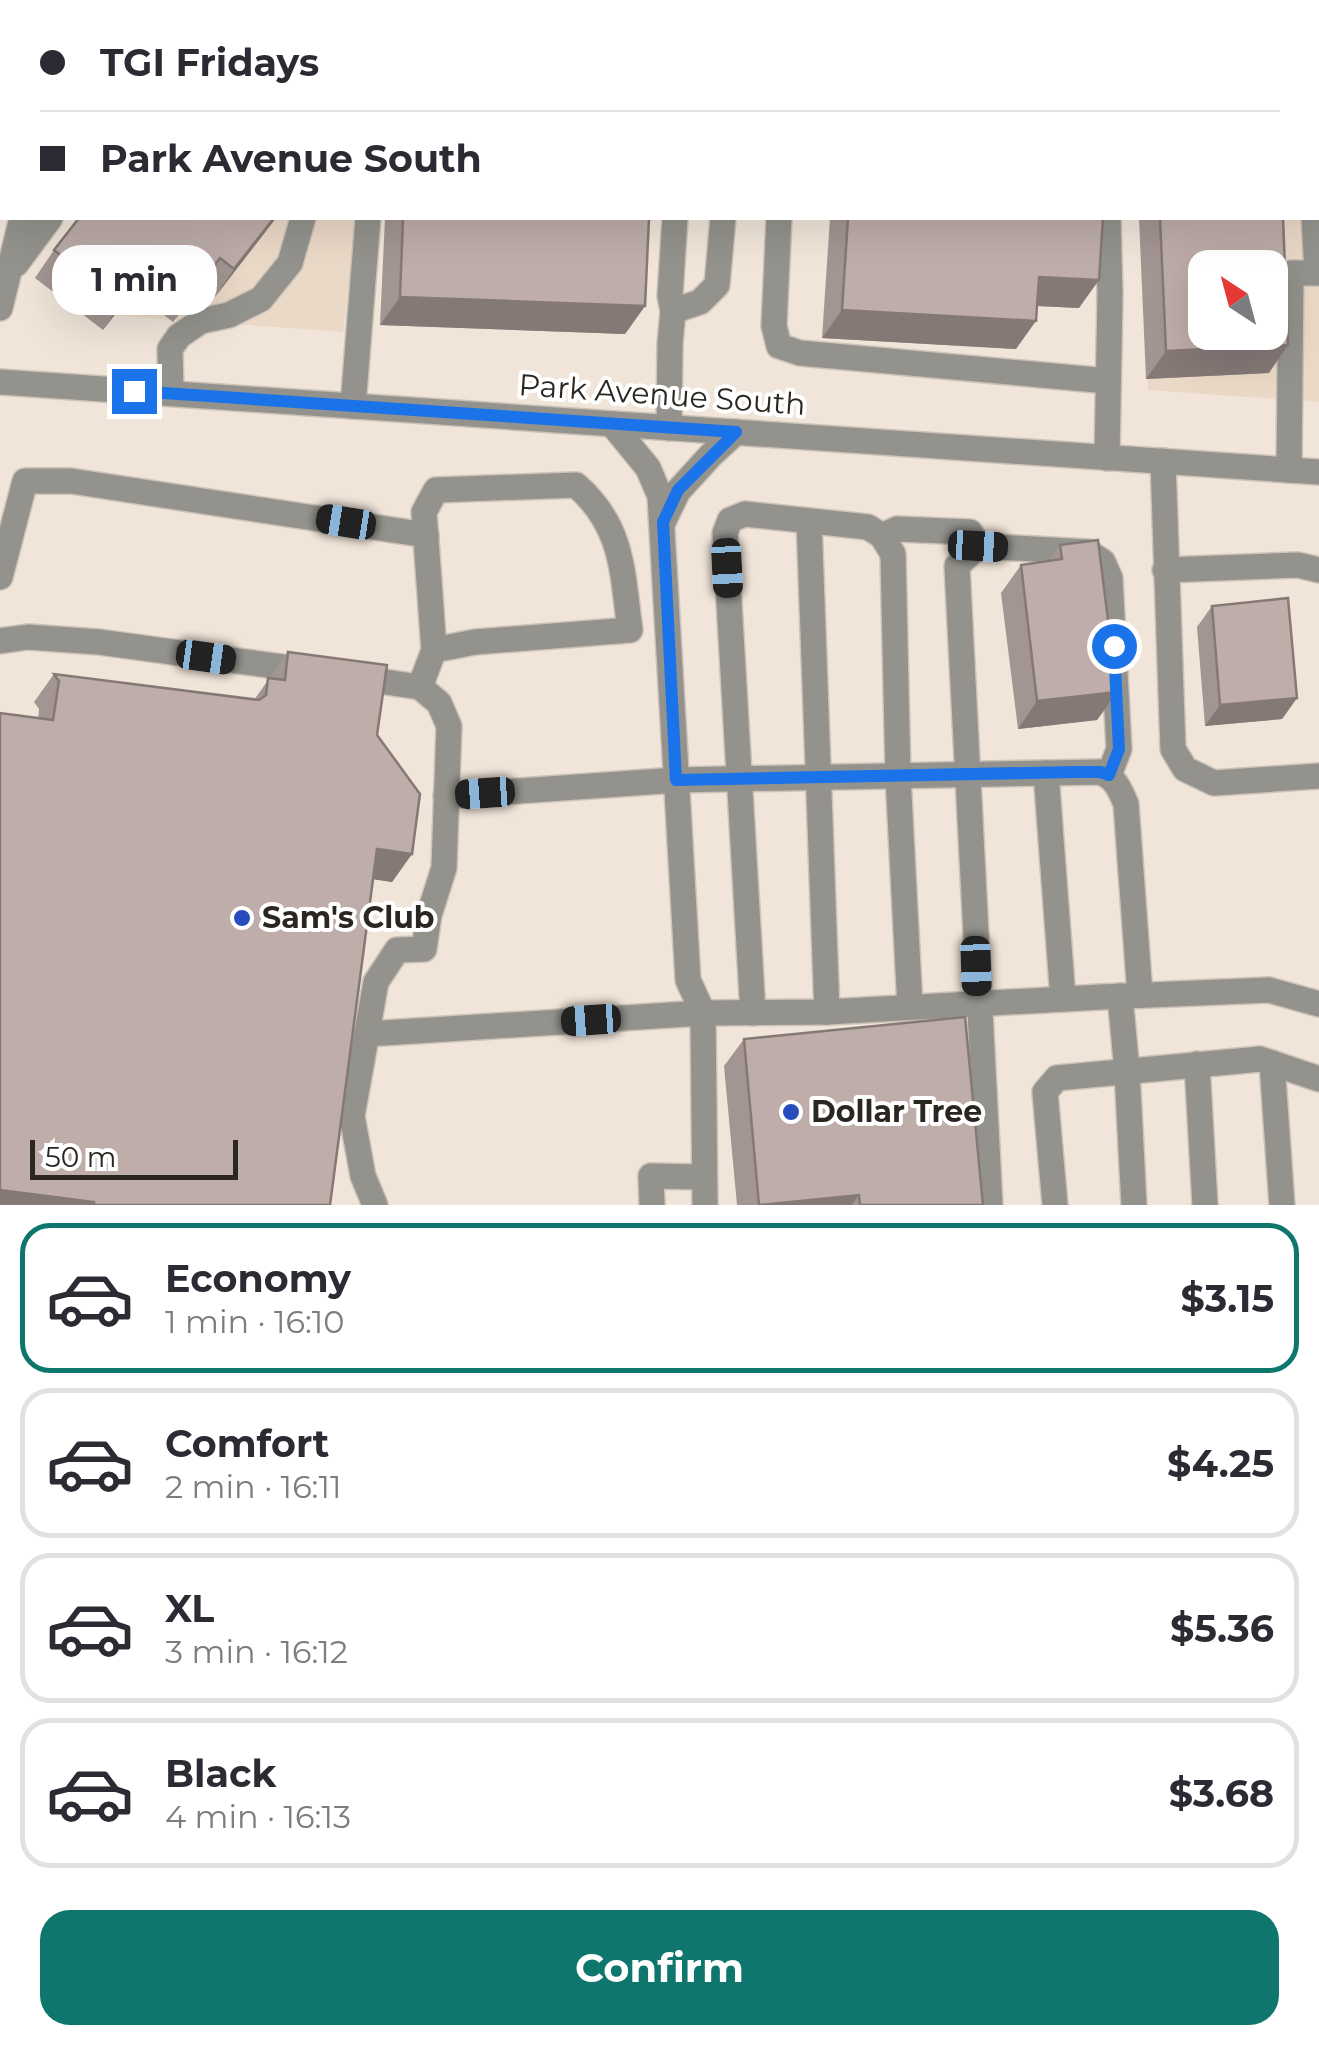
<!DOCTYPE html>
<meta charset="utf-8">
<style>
body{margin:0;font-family:Montserrat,sans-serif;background:#f7f7f7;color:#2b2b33;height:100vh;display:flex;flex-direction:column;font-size:38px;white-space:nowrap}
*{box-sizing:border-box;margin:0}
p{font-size:32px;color:#7c7c81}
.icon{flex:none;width:55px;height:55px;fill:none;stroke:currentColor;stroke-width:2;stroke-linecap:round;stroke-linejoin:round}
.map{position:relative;height:1205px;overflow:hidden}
.details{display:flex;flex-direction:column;background:#fff;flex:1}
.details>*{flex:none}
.banner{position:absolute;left:0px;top:0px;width:1320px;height:220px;box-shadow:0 10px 40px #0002;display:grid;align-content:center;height:220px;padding:0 40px;background:#fff}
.needle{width:65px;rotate:324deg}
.tools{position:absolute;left:1188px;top:250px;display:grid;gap:20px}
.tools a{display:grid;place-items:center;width:100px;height:100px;border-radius:20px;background:#fff;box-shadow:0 10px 40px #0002;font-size:50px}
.scale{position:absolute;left:30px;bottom:25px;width:208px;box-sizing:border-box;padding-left:10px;border:5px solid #2a2621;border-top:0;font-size:28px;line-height:35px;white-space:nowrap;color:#2a2621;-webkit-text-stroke:8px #fff;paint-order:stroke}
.end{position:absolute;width:45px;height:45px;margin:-22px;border:12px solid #1a73e8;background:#fff;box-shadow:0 0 0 5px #fff}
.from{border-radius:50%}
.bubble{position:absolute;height:70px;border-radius:30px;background:#fff;box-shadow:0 10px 40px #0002;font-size:32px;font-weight:700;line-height:70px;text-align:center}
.car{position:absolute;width:30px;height:60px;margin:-30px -15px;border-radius:12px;box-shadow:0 0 8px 2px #0007;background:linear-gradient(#222 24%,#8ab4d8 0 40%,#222 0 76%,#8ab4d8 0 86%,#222 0)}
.banner b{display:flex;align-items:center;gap:35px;height:95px;font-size:38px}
.banner b+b{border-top:2px solid #e1e1e2}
.banner i{width:25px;height:25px;background:#2b2b33}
ul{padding:18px 0 0;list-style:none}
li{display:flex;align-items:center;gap:30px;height:150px;margin:0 20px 15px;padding:0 20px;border:5px solid #e1e1e2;border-radius:30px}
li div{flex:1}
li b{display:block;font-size:38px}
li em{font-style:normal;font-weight:700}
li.selected{border-color:#0f766e}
li>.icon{width:90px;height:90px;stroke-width:1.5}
.primary-button{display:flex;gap:20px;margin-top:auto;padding:20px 40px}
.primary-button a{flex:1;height:115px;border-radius:30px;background:#0f766e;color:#fff;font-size:40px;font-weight:700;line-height:115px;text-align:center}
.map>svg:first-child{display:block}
.built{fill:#ebd9c7;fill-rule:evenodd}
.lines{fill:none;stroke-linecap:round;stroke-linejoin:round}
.minor-casing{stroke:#cdc3b8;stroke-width:28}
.minor{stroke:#93928c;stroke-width:25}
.wall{fill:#a39591}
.shaded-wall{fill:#857976}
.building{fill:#beada9;stroke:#857976;stroke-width:2.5;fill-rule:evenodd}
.route{stroke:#1a73e8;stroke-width:12}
.poi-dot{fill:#274dbc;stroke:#fff;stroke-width:4}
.labels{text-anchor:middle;stroke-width:8;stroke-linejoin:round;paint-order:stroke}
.street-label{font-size:30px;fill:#2a2621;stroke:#fff}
.poi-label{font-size:30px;font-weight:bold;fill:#2a2621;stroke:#fff;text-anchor:start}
</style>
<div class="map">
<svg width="1319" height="1205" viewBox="0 0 1319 1205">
<rect width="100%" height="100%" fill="#f1e5d9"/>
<g class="built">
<rect x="135" y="0" width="250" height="2"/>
<path d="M1133,0h186v402l-171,-12 -6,-172h176v-216h-185zM1205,268h65v64h-65z"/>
<polygon points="88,218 357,218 343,332 67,312"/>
</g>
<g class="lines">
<g class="minor-casing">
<g id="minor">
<polyline points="249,0 253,2"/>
<polyline points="721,0 730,2"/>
<polyline points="1103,0 1103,2"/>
<polyline points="63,2 64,0"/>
<polyline points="205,2 207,0"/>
<polyline points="391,2 391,0"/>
<polyline points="693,2 693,0"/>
<polyline points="794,2 794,0"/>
<polyline points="1308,2 1319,2"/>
<polyline points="0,20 2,20"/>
<polyline points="1318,70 1319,70"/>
<polyline points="0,198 2,198"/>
<polyline points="779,218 774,326 779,346 800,353 1108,381"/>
<polyline points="1314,218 1317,273 1319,273"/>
<polyline points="16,264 50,218"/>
<polyline points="0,308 22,218"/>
<polyline points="673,311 700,302 717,285 723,218"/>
<polyline points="0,382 1319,472"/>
<polyline points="171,393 170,349 179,336 201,321 229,315 261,299 290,263 303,218"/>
<polyline points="353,406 368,218"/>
<polyline points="669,428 670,344 673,311 670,296 675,218"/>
<polyline points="1107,458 1110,294 1108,218"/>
<polyline points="1163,461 1173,749 1185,769 1214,783 1319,776"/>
<polyline points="1289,470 1291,273 1317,273"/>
<polyline points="809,521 827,1012"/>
<polyline points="663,522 678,491 711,455 736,432"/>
<polyline points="882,536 897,529 970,532 978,546"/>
<polyline points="1165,570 1298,565 1319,570"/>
<polyline points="0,577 25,481 71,481 426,535"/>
<polyline points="0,641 28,637 99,642 311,671"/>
<polyline points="350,677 420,687 439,703 449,726 444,868 429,915 424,949 397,950 376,982 352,1116 363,1176 375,1205"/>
<path d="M420,687l14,-37 -10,-138 12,-22 140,-5c48,42 46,87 54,145l-155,12 -41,8"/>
<polyline points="1046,773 1063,999"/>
<path d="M446,796l231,-16 423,-8c16,6 20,18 26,32l14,191"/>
<polyline points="1120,996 1127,1071 1134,1205"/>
<polyline points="753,1013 725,533 730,520 745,514 868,527 882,536 893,554 898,776 910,1007"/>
<polyline points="367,1034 703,1013 688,980 660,496 648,468 612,424"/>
<polyline points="1272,1063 1282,1205"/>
<polyline points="1197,1064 1205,1205"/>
<polyline points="652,1205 651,1176 704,1177"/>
<polyline points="705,1205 703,1013 827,1012 1101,997 1269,990 1319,1004"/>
<path d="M990,1205c-13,-213 -20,-426 -33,-639l21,-20 110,6 15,10 7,16 9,171 -10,26"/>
<polyline points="1055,1205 1045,1092 1057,1078 1260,1059 1319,1079"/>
</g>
</g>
<use href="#minor" class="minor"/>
</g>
<g class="wall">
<polygon points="1129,0 1258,0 1259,2 1129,2"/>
<polygon points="276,218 215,297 201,286 173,322 133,291 103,330 35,278 54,250"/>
<polygon points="385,218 649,218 645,306 625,334 380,325"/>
<polygon points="830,218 1103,218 1079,308 1037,306 1016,349 822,338"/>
<polygon points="1139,218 1283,218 1269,373 1146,379"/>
<polygon points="1060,545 1117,692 1097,720 1018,729 1001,593 1021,565 1048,561"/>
<polygon points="1212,606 1297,698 1282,719 1205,726 1197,627"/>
<polygon points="288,652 377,735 412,854 392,882 373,879 330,1205 0,1205 39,709 34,702 54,674 254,700"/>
<polygon points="744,1039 983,1205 737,1205 724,1066"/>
</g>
<g class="shaded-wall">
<polygon points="1033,0 1080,0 1079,2 1054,2"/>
<polygon points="274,218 276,218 215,297 234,269"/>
<polygon points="220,258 201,286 173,322 193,294"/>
<polygon points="152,264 133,291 103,330 122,302"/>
<polygon points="1039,277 1099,280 1079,308 1019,305"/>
<polygon points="400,297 645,306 625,334 380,325"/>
<polygon points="842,310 1036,321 1016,349 822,338"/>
<polygon points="1288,345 1269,373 1146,379 1166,351"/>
<polygon points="1117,692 1097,720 1018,729 1037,701"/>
<polygon points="1297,698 1282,719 1205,726 1220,705"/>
<polygon points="377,849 412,854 392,882 358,877"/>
<polygon points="0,1190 94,1202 92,1205 0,1205"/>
<polygon points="859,1195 852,1205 759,1205"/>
</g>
<g class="building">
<polygon points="819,0 920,0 941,2 819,2"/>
<polygon points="1150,0 1258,0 1259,2 1150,2"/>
<polygon points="79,218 274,218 234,269 220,258 193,294 152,264 122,302 54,250"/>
<polygon points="403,218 649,218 645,306 400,297"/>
<polygon points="848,218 1103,218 1099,280 1039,277 1036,321 842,310"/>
<path d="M1160,218h123l5,127 -122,6zM1205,268h65v64h-65z"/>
<polygon points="1098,540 1117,692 1037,701 1021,565 1062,559 1060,545"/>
<polygon points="1288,598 1297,698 1220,705 1212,606"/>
<polygon points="288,652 387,665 377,735 420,794 412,854 377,849 330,1205 94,1205 94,1202 0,1190 0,713 53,720 59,681 54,674 259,700 266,695 268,678 285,680"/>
<polygon points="965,1017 983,1205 860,1205 859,1195 759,1205 744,1039"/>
</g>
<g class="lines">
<polyline class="route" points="134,391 736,432 678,490 663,522 676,780 1074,772 1100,772 1109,775 1119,749 1114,646"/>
</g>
<g class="poi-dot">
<circle cx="242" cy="918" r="10"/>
<circle cx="791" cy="1112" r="10"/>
</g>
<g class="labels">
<g class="street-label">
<text transform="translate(662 395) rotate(4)" y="10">Park Avenue South</text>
</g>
<g class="poi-label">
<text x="262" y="928">Sam's Club</text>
<text x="811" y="1122">Dollar Tree</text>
</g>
</g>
</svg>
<div class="tools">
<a><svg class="needle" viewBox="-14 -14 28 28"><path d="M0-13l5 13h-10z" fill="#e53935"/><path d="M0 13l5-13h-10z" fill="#7c7c81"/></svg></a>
</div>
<div class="scale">50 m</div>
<i class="end from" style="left:1114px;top:646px"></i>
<i class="end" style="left:134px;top:391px"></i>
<div class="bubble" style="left:52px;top:245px;width:165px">1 min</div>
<i class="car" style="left:346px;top:522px;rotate:279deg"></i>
<i class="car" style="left:978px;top:546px;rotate:93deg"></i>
<i class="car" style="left:727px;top:568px;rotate:177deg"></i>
<i class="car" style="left:206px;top:657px;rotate:98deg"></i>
<i class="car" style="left:485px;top:793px;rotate:266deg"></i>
<i class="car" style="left:976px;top:966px;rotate:178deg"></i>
<i class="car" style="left:591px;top:1020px;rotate:266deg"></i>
<div class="banner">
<b><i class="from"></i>TGI Fridays</b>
<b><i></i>Park Avenue South</b>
</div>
</div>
<section class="details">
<ul>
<li class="selected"><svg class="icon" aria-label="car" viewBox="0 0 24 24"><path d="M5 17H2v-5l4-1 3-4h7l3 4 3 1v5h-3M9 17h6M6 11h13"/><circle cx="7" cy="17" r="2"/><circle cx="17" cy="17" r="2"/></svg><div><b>Economy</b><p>1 min · 16:10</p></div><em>$3.15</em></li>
<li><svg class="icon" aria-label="car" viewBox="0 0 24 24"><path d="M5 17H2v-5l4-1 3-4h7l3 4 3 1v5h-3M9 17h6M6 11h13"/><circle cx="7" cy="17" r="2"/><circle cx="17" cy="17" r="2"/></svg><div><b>Comfort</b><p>2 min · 16:11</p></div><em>$4.25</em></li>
<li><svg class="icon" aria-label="car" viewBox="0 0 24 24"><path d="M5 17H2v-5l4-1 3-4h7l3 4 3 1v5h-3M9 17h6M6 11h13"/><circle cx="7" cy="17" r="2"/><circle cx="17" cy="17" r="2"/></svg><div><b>XL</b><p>3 min · 16:12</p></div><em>$5.36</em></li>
<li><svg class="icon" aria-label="car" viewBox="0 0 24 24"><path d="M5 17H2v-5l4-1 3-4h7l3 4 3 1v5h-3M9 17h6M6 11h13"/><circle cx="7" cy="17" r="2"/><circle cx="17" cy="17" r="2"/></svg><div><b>Black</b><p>4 min · 16:13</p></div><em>$3.68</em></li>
</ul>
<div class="primary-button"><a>Confirm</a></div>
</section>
